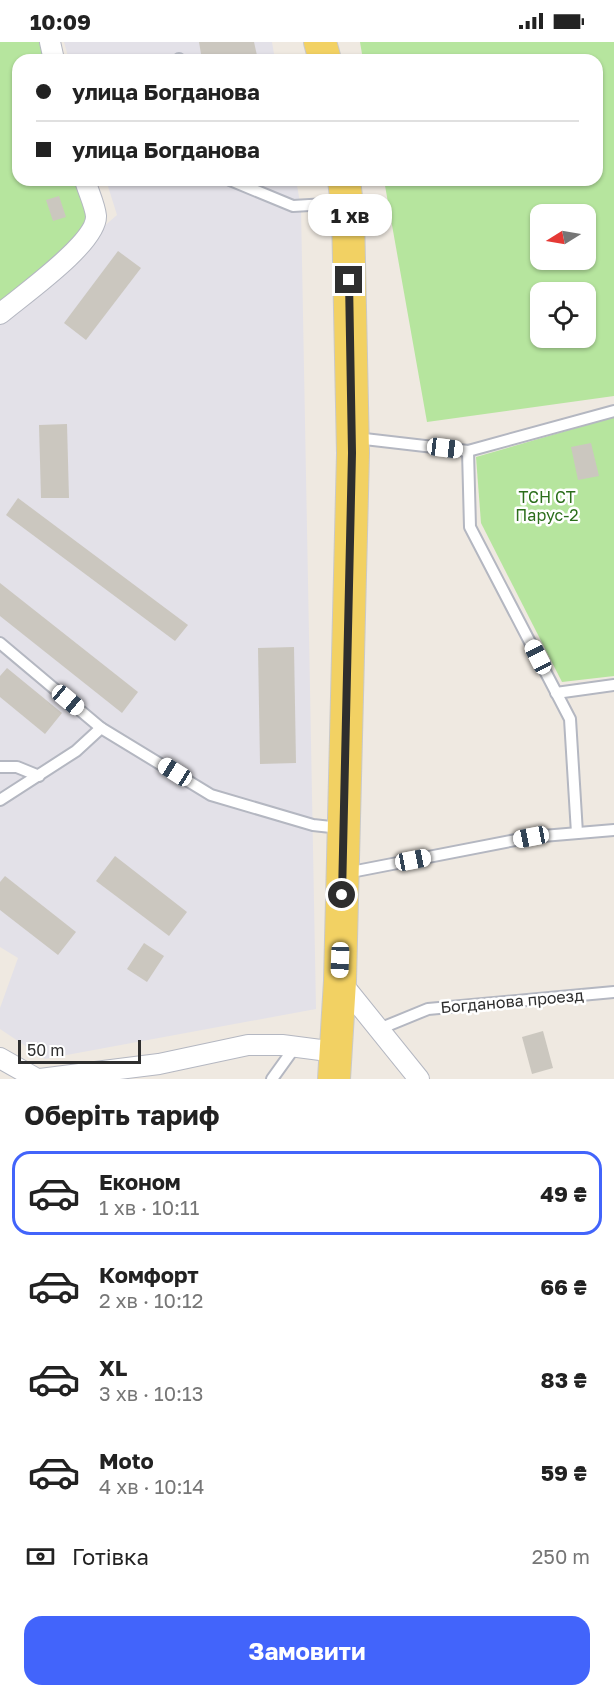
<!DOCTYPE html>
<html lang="uk">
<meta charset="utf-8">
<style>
body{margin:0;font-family:"Golos Text",sans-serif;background:#f2f2f2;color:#222;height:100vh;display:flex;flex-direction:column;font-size:22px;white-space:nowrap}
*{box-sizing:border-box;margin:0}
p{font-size:20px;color:#767676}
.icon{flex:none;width:33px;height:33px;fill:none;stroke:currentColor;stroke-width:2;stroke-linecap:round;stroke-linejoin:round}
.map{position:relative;height:1037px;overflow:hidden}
.panel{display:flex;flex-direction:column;background:#fff;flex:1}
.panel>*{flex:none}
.banner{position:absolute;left:12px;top:12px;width:591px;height:132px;border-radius:18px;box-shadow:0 2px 4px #0004;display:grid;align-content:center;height:132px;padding:0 24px;background:#fff}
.needle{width:39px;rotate:259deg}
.tools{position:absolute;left:530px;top:162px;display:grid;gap:12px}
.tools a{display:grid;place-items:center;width:66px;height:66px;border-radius:12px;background:#fff;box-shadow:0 2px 4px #0004;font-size:30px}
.scale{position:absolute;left:18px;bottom:15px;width:123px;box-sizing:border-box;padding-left:6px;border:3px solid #2e2e2e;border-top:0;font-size:16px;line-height:21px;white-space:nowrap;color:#2e2e2e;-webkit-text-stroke:4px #fff;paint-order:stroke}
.end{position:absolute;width:27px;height:27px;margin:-14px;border:8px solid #2e2e2e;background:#fff;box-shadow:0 0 0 3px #fff}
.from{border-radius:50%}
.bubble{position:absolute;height:42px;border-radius:18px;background:#fff;box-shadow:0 2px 4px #0004;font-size:20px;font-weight:700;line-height:42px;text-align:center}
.car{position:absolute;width:18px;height:36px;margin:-18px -9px;border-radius:8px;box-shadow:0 0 4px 2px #0007;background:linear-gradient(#fff 24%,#345 0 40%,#fff 0 76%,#345 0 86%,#fff 0)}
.banner b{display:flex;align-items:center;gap:21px;height:57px;font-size:22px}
.banner b+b{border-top:2px solid #e0e0e0}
.banner i{width:15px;height:15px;background:#222}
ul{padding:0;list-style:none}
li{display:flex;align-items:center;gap:18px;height:84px;margin:0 12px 9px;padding:0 12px;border:3px solid transparent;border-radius:18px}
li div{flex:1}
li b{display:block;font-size:22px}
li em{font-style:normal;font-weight:700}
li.selected{border-color:#4264fb}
li>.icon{width:54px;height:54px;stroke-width:1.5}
h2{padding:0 24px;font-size:27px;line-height:72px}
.pay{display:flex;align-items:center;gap:15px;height:66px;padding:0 24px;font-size:22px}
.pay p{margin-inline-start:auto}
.action{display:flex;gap:12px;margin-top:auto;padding:12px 24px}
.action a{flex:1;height:69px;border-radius:18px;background:#4264fb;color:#fff;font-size:24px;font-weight:700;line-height:69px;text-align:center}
.status{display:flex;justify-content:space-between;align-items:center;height:42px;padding:0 30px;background:#fff;direction:ltr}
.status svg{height:16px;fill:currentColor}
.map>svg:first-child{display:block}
.industrial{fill:#e3e1e8}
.green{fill:#b6e59e;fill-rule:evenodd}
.building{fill:#cbc7bf}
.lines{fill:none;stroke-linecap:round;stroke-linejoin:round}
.lane-casing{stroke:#b4b7c1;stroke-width:14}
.street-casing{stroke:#b4b7c1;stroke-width:22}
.primary-casing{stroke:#c9c9c9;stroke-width:34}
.lane{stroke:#fff;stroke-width:10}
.street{stroke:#fff;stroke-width:20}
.primary{stroke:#f2d163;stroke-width:32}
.route{stroke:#2e2e2e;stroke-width:8}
.labels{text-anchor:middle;stroke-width:5;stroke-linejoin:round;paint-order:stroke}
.park-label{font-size:16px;fill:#2c6e1b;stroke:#fff}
.street-label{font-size:16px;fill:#2e2e2e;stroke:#fff}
</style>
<div class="status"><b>10:09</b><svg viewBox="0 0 49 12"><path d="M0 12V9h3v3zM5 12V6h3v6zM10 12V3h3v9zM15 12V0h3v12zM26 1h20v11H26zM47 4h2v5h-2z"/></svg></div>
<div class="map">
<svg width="614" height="1037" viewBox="0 0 614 1037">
<rect width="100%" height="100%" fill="#efe9e1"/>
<g class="industrial">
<polygon points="64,0 272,0 275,18 69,18"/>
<polygon points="106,138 296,138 301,166 316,967 45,1017 0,987 0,966 18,916 0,905 0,275 117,173"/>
</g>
<g class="green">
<polygon points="0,0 46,0 51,18 18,18 18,138 79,138 88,175 78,197 0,261"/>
<path d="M360,0h254v354l-187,26 -43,-242h213v-120h-234zM585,172v46h-45v-46zM585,250v46h-45v-46z"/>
<polygon points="614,375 614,634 562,640 481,481 476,415"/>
</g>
<g class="building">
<polygon points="199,0 254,0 258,18 202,18"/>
<polygon points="59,154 66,175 53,179 46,158"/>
<polygon points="118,209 141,226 86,298 64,281"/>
<polygon points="67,382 69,456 41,456 39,383"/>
<polygon points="591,401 599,434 578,438 571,405"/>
<polygon points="18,456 188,583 175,599 6,473"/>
<polygon points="0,541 138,650 122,671 0,574"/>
<polygon points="294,605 296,721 260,722 258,606"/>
<polygon points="7,626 62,671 45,692 0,655 0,634"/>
<polygon points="115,814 187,870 169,894 96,839"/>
<polygon points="5,834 76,890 58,913 0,868 0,840"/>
<polygon points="144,901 164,914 147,940 127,927"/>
<polygon points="543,989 553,1026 532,1032 522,995"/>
</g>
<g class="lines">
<g class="lane-casing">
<g id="lane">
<polyline points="179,17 180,18"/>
<polyline points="230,138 293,164 343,161"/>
<polyline points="356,396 468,409 614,369"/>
<polyline points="468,409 470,485 570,677 577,791"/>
<polyline points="0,601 101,686 211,753 313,783 340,786"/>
<polyline points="556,651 614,643"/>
<polyline points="0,725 17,725 39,734"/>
<polyline points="0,758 76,709 101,686"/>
<polyline points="346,831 531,795 614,788"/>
<polyline points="379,987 428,967 614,950"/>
<polyline points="272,1037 295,1005"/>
</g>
</g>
<g class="street-casing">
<g id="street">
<polyline points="50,0 54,18"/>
<path d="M0,272c21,-18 97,-71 96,-98 -1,-11 -8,-25 -11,-36"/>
<polyline points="340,939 419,1037"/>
<polyline points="0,1016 37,1037"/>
<polyline points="40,1037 159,1022 248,1003 282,1003 336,1010"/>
</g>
</g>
<g class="primary-casing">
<g id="primary">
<polyline points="320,0 325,18"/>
<polyline points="334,1037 340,939 353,411 348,171 344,138"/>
</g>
</g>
<use href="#lane" class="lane"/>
<use href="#street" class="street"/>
<use href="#primary" class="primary"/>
</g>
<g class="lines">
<polyline class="route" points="342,853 352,411 349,238"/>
</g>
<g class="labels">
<g class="park-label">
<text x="547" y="461">ТСН СТ<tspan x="547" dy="18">Парус-2</tspan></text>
</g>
<g class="street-label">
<text transform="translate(512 959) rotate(-5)" y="6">Богданова проезд</text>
</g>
</g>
</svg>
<div class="tools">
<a><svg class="needle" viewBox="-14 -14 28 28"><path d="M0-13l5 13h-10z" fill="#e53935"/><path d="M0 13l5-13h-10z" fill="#767676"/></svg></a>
<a><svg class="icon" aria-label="locate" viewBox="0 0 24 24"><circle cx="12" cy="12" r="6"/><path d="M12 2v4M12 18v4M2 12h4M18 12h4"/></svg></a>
</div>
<div class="scale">50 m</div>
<i class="end from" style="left:342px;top:853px"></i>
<i class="end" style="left:349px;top:238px"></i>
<div class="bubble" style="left:308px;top:152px;width:84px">1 хв</div>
<i class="car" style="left:445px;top:406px;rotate:97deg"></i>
<i class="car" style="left:538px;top:615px;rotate:333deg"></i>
<i class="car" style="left:68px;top:658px;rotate:130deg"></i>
<i class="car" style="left:175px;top:730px;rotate:302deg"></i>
<i class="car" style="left:531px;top:795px;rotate:259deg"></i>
<i class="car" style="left:413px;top:818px;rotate:79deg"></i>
<i class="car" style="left:340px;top:918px;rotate:182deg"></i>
<div class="banner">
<b><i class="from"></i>улица Богданова</b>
<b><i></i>улица Богданова</b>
</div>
</div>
<section class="panel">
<h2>Оберіть тариф</h2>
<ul>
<li class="selected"><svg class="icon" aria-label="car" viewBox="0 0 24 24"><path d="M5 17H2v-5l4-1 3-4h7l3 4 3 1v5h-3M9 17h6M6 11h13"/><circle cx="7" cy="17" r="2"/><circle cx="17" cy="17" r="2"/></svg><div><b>Економ</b><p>1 хв · 10:11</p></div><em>49 ₴</em></li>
<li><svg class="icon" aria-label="car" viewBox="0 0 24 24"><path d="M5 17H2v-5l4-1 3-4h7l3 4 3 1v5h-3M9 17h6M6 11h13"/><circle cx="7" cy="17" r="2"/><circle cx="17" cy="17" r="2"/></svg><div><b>Комфорт</b><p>2 хв · 10:12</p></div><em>66 ₴</em></li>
<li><svg class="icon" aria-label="car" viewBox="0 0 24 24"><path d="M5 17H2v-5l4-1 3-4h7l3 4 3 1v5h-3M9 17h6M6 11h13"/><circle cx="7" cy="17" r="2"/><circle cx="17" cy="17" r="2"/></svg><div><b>XL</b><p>3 хв · 10:13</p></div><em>83 ₴</em></li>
<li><svg class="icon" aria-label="car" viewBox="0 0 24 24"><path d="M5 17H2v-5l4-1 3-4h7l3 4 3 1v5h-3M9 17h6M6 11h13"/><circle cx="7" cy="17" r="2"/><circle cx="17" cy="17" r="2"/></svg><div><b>Moto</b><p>4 хв · 10:14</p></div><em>59 ₴</em></li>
</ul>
<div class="pay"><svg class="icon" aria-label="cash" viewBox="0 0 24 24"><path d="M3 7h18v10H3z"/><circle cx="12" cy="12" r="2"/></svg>Готівка<p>250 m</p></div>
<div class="action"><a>Замовити</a></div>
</section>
